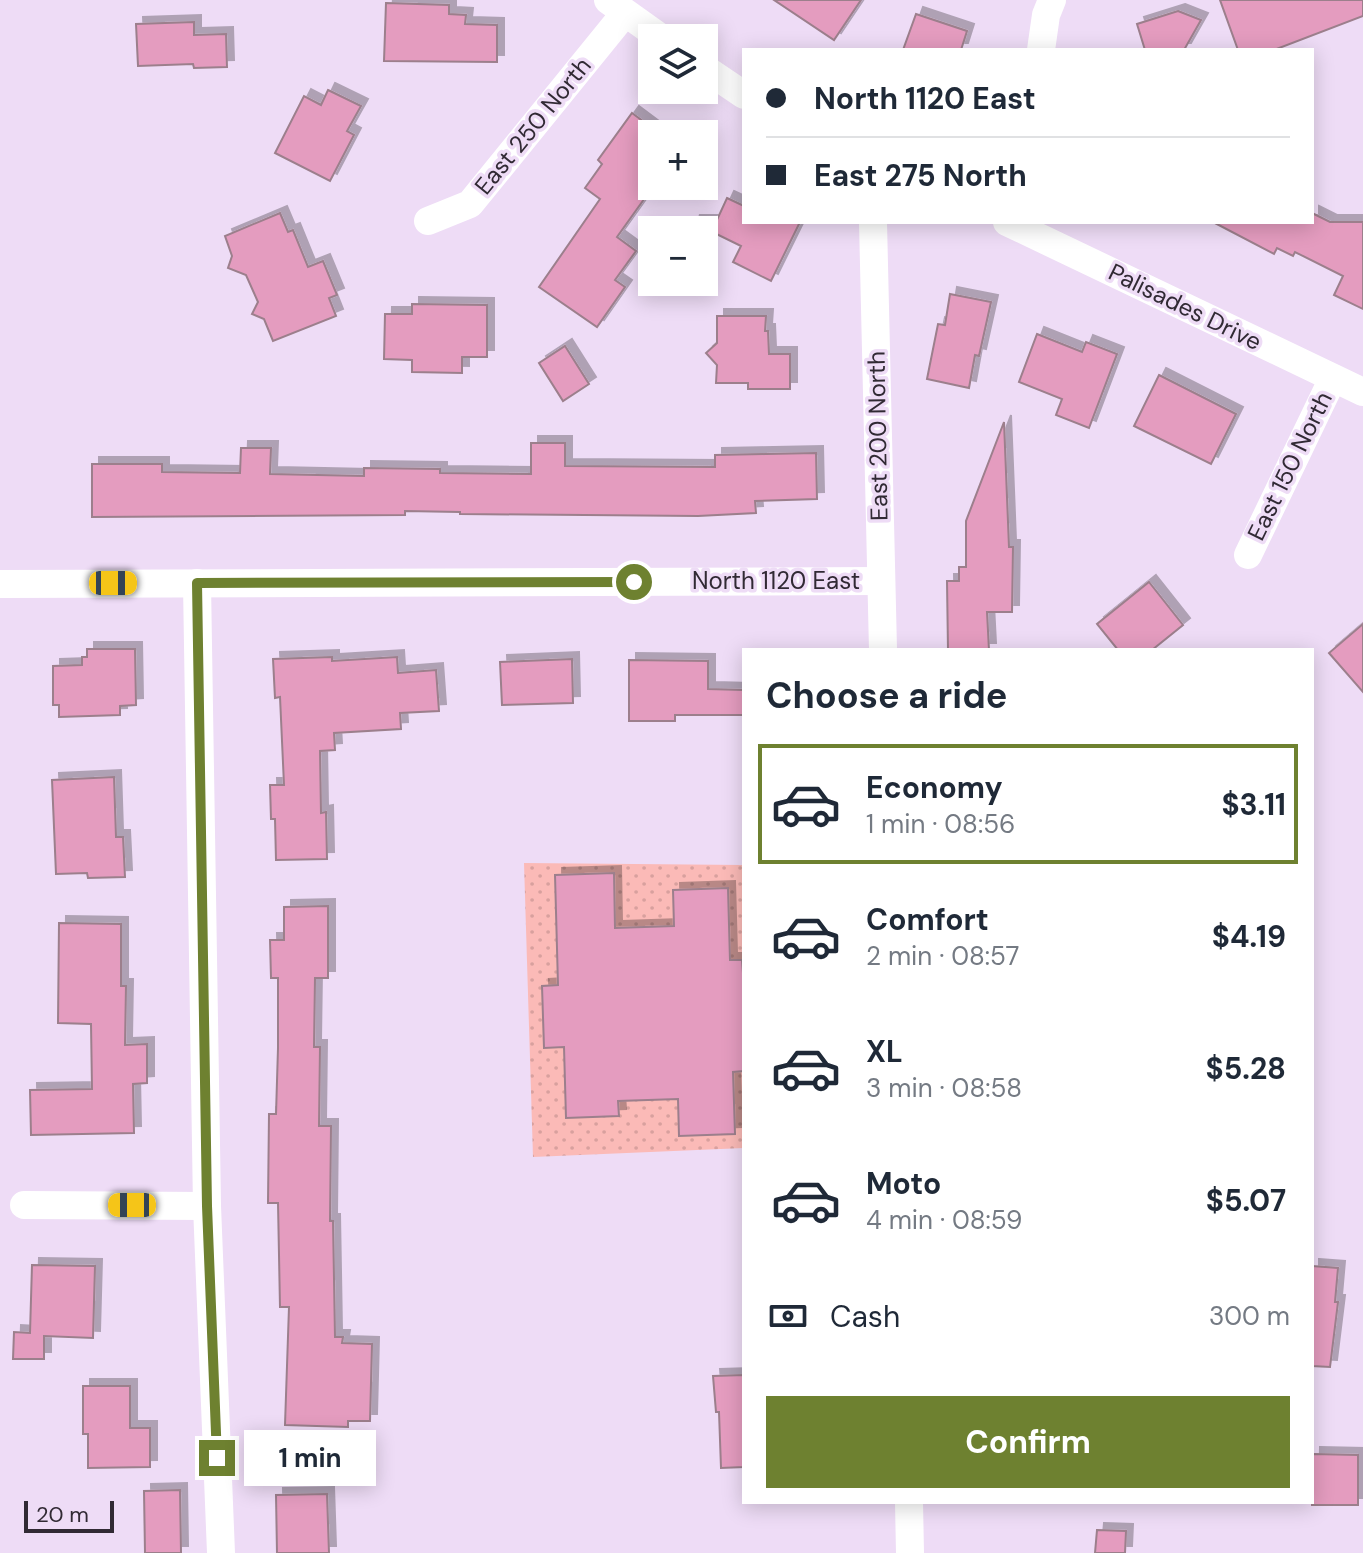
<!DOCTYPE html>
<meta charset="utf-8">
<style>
body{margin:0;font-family:"DM Sans",sans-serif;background:#f6f6f7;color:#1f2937;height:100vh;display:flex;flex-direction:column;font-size:30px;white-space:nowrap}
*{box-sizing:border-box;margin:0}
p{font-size:26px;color:#747a83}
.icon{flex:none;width:44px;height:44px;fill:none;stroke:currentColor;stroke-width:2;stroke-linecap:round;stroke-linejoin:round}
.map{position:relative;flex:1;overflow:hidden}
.sheet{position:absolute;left:742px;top:648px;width:572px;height:856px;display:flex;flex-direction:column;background:#fff;border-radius:0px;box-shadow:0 4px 20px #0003}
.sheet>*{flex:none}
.hud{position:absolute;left:742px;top:48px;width:572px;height:176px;border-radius:0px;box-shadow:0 4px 20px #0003;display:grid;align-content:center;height:176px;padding:0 24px;background:#fff}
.tools{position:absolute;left:638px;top:24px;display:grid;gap:16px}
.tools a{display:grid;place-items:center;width:80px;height:80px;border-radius:0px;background:#fff;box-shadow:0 4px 20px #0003;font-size:40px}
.scale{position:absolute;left:24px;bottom:20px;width:90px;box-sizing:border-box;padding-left:8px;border:4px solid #312a34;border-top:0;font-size:22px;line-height:28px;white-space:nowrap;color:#312a34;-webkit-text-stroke:6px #eedcf6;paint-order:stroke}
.end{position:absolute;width:36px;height:36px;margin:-18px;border:10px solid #6e8130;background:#fff;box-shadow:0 0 0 4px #fff}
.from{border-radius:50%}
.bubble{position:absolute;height:56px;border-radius:0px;background:#fff;box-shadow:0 4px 20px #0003;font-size:26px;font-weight:700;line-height:56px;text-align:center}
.car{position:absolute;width:24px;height:48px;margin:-24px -12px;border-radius:10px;box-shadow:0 0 6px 2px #0007;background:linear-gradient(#f5c518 24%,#345 0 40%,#f5c518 0 76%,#345 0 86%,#f5c518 0)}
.hud b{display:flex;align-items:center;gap:28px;height:76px;font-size:30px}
.hud b+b{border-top:2px solid #e0e1e3}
.hud i{width:20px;height:20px;background:#1f2937}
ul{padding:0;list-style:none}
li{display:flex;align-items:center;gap:24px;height:120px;margin:0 16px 12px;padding:0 8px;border:4px solid transparent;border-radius:0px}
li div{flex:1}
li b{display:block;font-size:30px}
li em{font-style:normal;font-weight:700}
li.current{border-color:#6e8130}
li>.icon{width:72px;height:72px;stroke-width:1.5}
h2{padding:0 24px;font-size:36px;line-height:96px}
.pay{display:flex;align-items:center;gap:20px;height:88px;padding:0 24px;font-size:30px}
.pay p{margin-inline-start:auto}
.button{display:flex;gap:16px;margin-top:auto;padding:16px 24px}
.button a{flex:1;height:92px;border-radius:0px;background:#6e8130;color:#fff;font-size:32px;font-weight:700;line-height:92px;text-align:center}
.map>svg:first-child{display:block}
.green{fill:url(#green-dots)}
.building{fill:#e49cbf;stroke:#9c7f8c;stroke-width:2;filter:url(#shadow)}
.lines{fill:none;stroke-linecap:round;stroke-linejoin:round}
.minor{stroke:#fff;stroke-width:28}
.route{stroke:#6e8130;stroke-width:10}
.labels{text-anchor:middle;stroke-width:7;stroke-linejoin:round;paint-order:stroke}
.street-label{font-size:24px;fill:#312a34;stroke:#eedcf6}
</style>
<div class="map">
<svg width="1363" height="1553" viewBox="0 0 1363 1553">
<defs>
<pattern id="green-dots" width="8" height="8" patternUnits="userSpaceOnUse" patternTransform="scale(2)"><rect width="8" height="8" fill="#fbbab7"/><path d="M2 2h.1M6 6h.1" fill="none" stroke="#d8a09e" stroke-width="1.8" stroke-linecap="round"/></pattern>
<filter id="shadow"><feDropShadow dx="7" dy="-7" stdDeviation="0" flood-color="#0004"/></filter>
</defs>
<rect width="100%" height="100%" fill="#eedcf6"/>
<polygon class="green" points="524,863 744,865 744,1148 533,1157"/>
<g class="building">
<polygon points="774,0 861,0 834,40"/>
<polygon points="1220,0 1363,0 1363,16 1274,50 1238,50"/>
<polygon points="386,3 449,5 449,14 466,15 465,24 497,25 497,62 384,61"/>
<polygon points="1178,11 1201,20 1184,50 1145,50 1137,24"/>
<polygon points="916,14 967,31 961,50 903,50"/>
<polygon points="194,22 194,35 226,34 227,67 194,68 193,64 138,66 136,24"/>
<polygon points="328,90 361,106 347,131 354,135 330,181 275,153 304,96 321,105"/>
<polygon points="632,113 652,128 652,188 617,237 636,251 615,280 625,287 597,327 539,287 600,199 585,188 602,164 598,160"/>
<polygon points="727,198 744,206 744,222 800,222 771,281 733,262 741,246 692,222 716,222"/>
<polygon points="280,213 288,232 293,230 308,267 323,261 337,295 329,298 336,316 273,341 264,319 252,314 258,302 246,275 228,268 232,256 225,236"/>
<polygon points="1312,213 1330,222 1363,222 1363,309 1334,295 1343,276 1295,252 1293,256 1277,248 1274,254 1213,222 1312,222"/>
<polygon points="950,294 991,302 979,356 975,355 969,388 927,379 938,324 945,325"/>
<polygon points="412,304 487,305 487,357 462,357 462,373 412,372 412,360 384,359 385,314 412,314"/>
<polygon points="717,316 766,316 765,331 768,331 769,354 790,354 790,389 748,389 748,383 716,383 717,365 706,353 717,343"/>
<polygon points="1037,334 1082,352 1086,342 1117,354 1089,428 1056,415 1062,399 1019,382"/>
<polygon points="565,346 589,384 563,401 539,363"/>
<polygon points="1159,375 1236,414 1211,464 1134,426"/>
<polygon points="1004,422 1009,547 1013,547 1012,612 987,612 989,650 948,650 947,581 959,581 959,567 966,567 966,521"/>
<polygon points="531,443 565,443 565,466 715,467 715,455 816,453 817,499 755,501 756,513 698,516 460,514 460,512 405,511 405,515 92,517 92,464 162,464 162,472 240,473 241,448 271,448 270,474 364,476 364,468 440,469 440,473 531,474"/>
<polygon points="1149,582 1183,625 1152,650 1118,650 1097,624"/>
<polygon points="1363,624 1363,692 1329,653"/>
<polygon points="87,649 135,649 136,705 120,706 120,715 59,717 59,705 53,705 53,666 82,665 82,657 87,657"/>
<polygon points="332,657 332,661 397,657 398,673 436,670 439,711 400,713 401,729 334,733 335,750 320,751 321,813 326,812 327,859 276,860 275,819 271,819 270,785 284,785 280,697 275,698 273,659"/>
<polygon points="572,659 573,703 502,705 500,662"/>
<polygon points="629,660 708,661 708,689 744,690 744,715 675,715 675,721 629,721"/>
<polygon points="114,777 116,837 123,837 125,877 88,878 87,873 56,874 52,780"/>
<polygon points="614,873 615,928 674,926 673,890 728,888 730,960 742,960 744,986 744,1071 733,1072 735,1134 679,1136 678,1099 618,1101 619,1116 566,1118 564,1047 544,1048 542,986 558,985 555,875"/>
<polygon points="328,906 328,978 315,978 314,1047 320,1047 319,1126 331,1126 330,1221 333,1221 335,1337 343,1337 342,1343 372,1344 370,1421 348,1421 348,1427 285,1425 289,1307 280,1307 278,1203 268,1203 269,1114 276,1114 278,1048 278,978 271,978 270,940 284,940 284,907"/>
<polygon points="59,923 121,924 121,986 126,986 125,1045 147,1044 147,1083 133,1084 134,1133 31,1135 30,1090 92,1089 91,1024 58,1023"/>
<polygon points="32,1265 95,1266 93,1338 44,1336 44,1359 13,1359 14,1332 30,1333"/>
<polygon points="1312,1266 1338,1268 1335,1302 1338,1302 1330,1367 1312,1366"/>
<polygon points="744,1375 744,1467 721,1468 719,1412 716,1412 713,1376"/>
<polygon points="83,1386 130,1386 130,1428 150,1428 150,1467 88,1468 88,1434 83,1434"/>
<polygon points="1313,1454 1358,1455 1358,1505 1312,1505"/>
<polygon points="180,1490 181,1553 145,1553 144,1491"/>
<polygon points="327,1494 329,1553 277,1553 276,1495"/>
<polygon points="1097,1530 1126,1531 1125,1553 1095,1553"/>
</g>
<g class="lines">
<g class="minor">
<polyline points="608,0 661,38"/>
<polyline points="1041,50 1046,15 1052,0"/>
<polyline points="704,68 744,95"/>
<polyline points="428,221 470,204 625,13"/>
<polyline points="873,222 883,650"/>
<polyline points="1007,222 1363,392"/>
<polyline points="1248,555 1333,378"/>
<polyline points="197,583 207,1206 221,1553"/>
<polyline points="0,584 881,581"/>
<polyline points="24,1205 207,1206"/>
<polyline points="909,1502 910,1553"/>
</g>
</g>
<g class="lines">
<polyline class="route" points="217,1458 207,1206 197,583 634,582"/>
</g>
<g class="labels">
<g class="street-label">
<text transform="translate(533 126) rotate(-51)" y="8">East 250 North</text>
<text transform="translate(1185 307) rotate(26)" y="8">Palisades Drive</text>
<text transform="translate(878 436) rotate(-91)" y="8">East 200 North</text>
<text transform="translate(1290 466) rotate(-64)" y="8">East 150 North</text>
<text x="776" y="589">North 1120 East</text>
</g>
</g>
</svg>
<div class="tools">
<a><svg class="icon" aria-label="layers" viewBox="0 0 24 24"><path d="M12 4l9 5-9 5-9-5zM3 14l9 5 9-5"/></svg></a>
<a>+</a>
<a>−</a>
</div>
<div class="scale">20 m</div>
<i class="end from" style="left:634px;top:582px"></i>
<i class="end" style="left:217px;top:1458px"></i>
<div class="bubble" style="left:244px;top:1430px;width:132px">1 min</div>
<i class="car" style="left:113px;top:583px;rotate:90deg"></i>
<i class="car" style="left:132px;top:1205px;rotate:270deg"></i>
<div class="hud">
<b><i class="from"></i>North 1120 East</b>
<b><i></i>East 275 North</b>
</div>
<section class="sheet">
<h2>Choose a ride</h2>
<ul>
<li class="current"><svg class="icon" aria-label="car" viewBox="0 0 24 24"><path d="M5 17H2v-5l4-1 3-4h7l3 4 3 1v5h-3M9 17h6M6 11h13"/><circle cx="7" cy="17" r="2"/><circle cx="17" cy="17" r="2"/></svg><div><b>Economy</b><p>1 min · 08:56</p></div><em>$3.11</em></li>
<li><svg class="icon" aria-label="car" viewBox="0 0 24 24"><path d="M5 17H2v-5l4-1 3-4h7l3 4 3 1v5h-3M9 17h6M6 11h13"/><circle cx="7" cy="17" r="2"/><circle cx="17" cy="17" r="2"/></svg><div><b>Comfort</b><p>2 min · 08:57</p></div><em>$4.19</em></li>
<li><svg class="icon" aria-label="car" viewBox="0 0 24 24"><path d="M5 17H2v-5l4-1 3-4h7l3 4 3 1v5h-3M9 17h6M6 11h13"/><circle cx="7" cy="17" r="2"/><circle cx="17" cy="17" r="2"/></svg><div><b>XL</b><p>3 min · 08:58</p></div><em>$5.28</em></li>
<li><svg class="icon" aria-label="car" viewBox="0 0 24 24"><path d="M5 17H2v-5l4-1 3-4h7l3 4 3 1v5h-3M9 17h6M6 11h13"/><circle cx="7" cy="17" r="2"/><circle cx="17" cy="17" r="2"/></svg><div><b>Moto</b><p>4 min · 08:59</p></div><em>$5.07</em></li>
</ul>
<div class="pay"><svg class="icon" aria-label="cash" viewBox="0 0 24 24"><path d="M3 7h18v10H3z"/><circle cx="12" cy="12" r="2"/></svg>Cash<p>300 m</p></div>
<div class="button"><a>Confirm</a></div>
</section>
</div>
